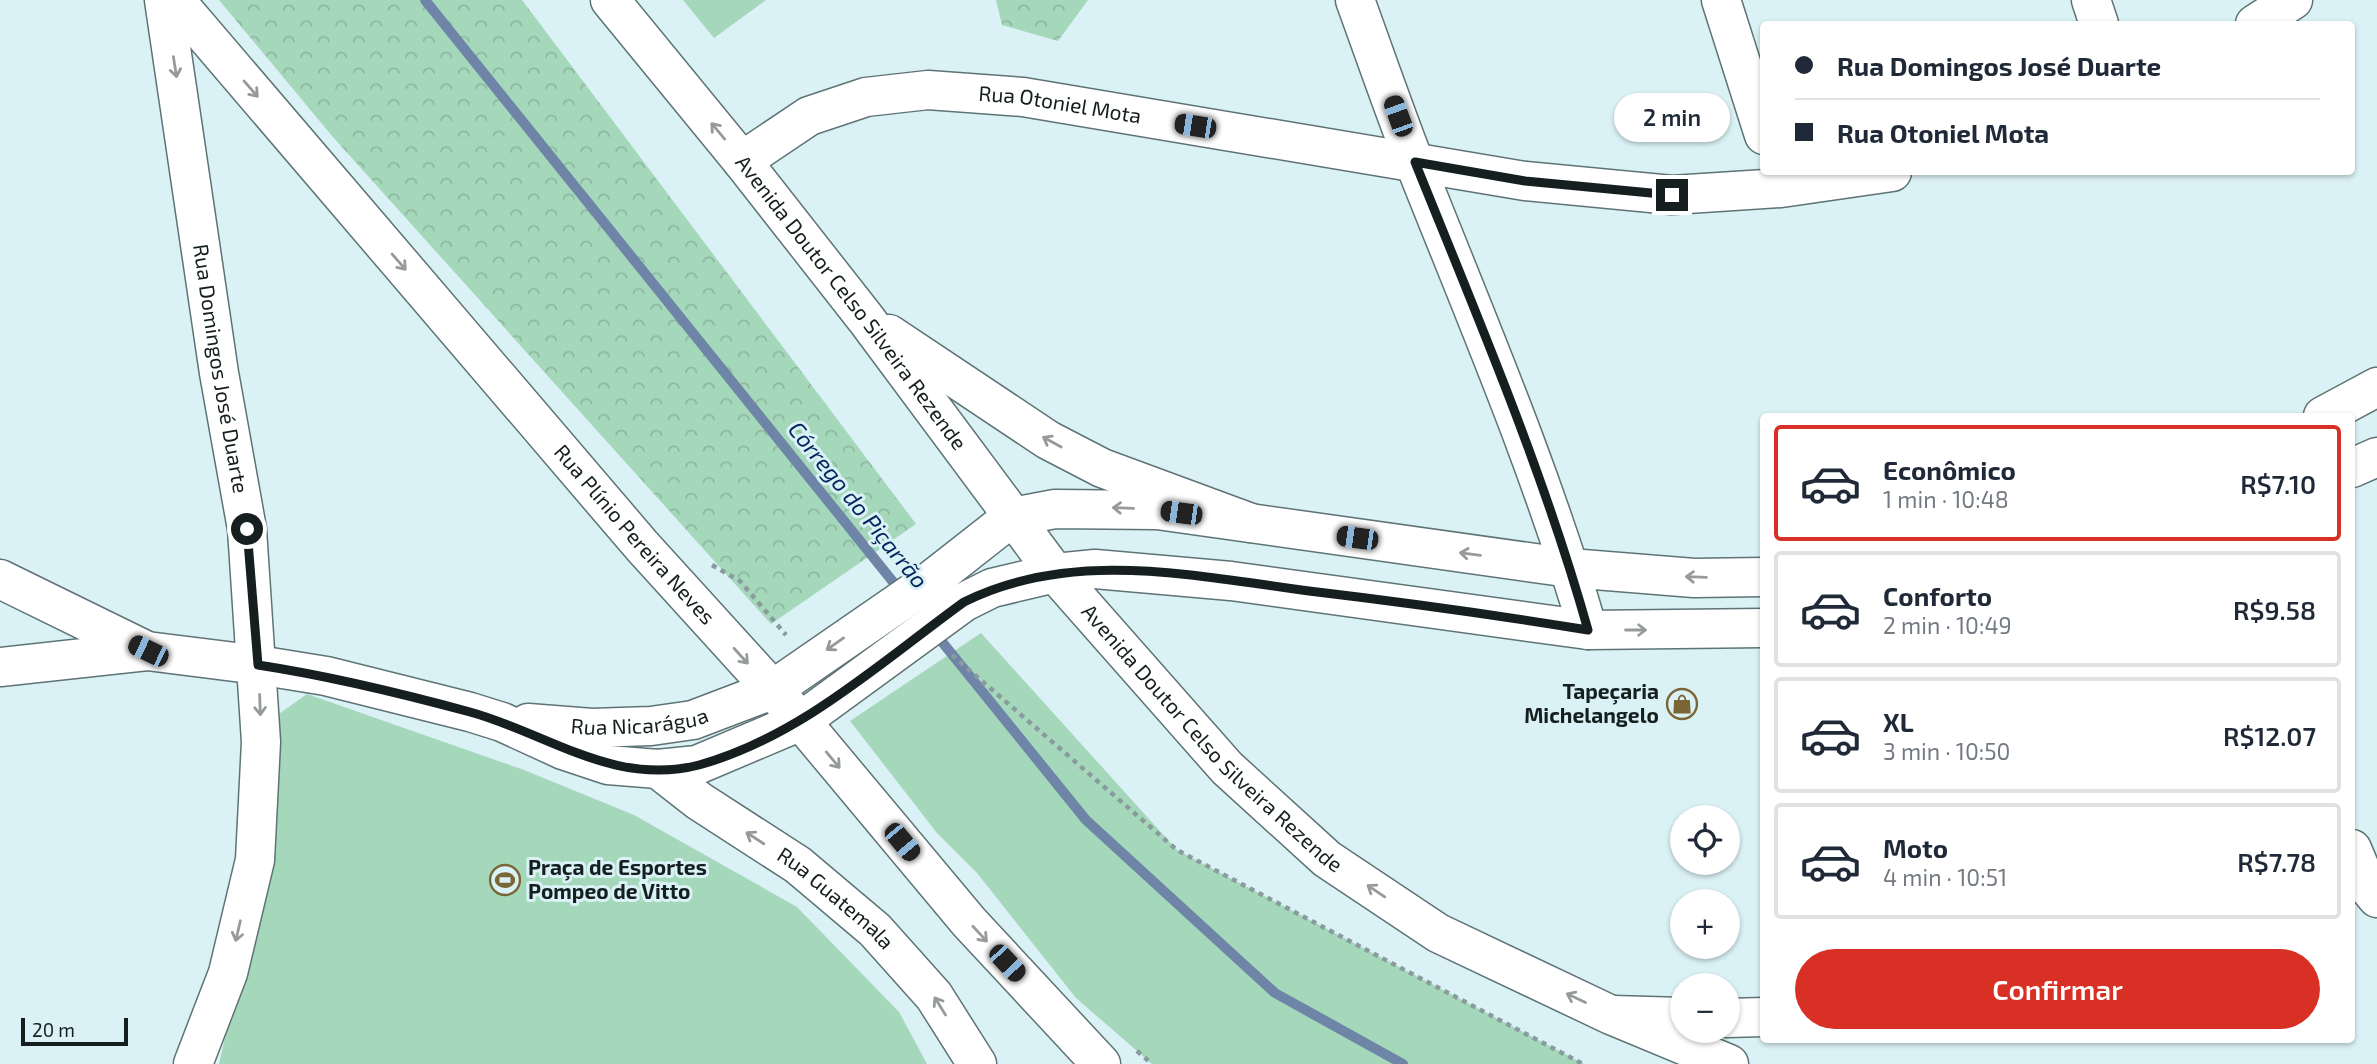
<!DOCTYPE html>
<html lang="pt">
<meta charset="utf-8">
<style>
body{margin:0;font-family:"Exo 2",sans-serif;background:#f6f6f7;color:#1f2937;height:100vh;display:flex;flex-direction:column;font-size:26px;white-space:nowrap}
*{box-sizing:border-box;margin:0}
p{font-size:23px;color:#747a83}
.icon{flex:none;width:38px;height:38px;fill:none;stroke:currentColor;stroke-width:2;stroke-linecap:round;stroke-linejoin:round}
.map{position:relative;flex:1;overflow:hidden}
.panel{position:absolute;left:1760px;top:413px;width:595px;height:630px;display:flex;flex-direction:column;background:#fff;border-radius:7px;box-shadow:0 2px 5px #0004}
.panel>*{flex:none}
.guide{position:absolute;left:1760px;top:21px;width:595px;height:154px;border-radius:7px;box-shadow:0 2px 5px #0004;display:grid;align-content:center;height:154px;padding:0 35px;background:#fff}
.controls{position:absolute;left:1670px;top:805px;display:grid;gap:14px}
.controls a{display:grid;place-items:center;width:70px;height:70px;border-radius:50%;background:#fff;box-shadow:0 2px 5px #0004;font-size:35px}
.scale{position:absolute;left:21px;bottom:18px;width:107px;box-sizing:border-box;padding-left:7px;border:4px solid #161f20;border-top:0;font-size:19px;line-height:24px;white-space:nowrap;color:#161f20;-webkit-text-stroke:5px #daf1f5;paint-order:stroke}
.end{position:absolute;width:32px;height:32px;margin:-16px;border:9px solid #161f20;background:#fff;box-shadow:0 0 0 4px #fff}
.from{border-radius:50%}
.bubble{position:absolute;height:49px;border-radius:24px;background:#fff;box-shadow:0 2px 5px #0004;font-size:23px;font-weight:600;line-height:49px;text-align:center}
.car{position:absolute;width:21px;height:42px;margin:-21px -10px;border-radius:9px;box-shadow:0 0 5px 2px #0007;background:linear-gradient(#222 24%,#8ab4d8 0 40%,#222 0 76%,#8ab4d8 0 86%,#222 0)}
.guide b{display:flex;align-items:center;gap:24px;height:66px;font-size:26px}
.guide b+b{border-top:2px solid #e0e1e3}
.guide i{width:18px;height:18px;background:#1f2937}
ul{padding:12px 0 0;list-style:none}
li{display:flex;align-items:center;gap:21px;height:116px;margin:0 14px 10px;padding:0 21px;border:4px solid #e0e1e3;border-radius:7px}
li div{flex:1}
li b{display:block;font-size:26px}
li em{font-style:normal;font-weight:600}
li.selected{border-color:#d93025}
li>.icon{width:63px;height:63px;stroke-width:1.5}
.button{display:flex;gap:14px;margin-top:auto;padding:14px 35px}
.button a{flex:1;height:80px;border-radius:42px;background:#d93025;color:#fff;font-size:28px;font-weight:600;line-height:80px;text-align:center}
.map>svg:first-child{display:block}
.forest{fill:url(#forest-crowns)}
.park{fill:#a5d7bb}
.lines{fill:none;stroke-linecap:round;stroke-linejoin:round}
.stream{stroke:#6e85a8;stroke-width:10}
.street-casing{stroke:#5e7376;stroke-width:41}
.secondary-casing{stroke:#5e7376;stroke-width:41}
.primary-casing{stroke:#5e7376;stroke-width:41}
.path{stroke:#8a9b9e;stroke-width:4.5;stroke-dasharray:5 5;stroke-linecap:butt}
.street{stroke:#fff;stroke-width:38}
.secondary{stroke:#fff;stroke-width:38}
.primary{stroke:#fff;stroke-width:38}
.oneway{stroke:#969a9b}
.route{stroke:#161f20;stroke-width:9}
.labels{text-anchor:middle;stroke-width:6;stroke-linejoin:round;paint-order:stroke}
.street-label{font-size:21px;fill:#161f20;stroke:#daf1f5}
.poi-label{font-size:21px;font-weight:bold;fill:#161f20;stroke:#daf1f5;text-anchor:end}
.water-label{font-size:23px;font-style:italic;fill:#03255e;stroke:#daf1f5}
</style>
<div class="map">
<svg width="2377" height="1064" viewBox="0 0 2377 1064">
<defs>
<pattern id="forest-crowns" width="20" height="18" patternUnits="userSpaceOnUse" patternTransform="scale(1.75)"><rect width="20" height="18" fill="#a5d7bb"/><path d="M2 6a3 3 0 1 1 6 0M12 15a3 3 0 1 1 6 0" fill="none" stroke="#8db8a0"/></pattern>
</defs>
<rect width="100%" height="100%" fill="#daf1f5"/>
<g class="forest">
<polygon points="219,0 522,0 916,524 771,624 332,136"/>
<polygon points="996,0 1088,0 1058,41 1002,25"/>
</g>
<g class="park">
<polygon points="683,0 766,0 714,38"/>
<polygon points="981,633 1177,850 1584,1064 1152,1064 1076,998 977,873 937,833 850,721"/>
<polygon points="307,694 524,770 634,815 797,907 899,1012 927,1064 219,1064 267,853 276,716"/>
</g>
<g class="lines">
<g class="stream">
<polyline points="425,0 902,593"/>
<polyline points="934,632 1086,820 1275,993 1403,1064"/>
</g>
<g class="street-casing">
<g id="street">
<path d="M1355,0c20,55 39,110 60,164 61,154 127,307 173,466"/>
<polyline points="1721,0 1764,135"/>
<polyline points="2091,0 2099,24"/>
<polyline points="2255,24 2293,0"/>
<path id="s1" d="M742,161l67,-45 57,-19 62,-7 95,7 502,84 147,14 109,-7 111,-16"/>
<polyline points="0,579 147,651"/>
<path id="s2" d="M658,769l41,32 99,64 77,65 59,66 43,68"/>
<polyline points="2352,849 2368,887 2377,898"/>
<polyline points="1613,1015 1682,1017"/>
<polyline points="1727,1018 1764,1017"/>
</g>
</g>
<g class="secondary-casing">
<g id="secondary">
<path id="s3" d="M164,0l55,373 28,156 14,213 -6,118 -27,113 -35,91"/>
<polyline points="2323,416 2377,387"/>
<polyline points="2352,468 2377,457"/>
<polyline points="0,667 147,651 258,665 326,676 470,712 502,722 563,750 608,765 658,769 697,765 801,721 964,602 992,588 1055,573 1095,569 1231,581 1588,630 1764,628"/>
<path id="s4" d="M528,723l64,5 59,-2 42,-6 79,-30 161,-111 79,-62 43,-8 102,1 413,58 124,10 70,-1"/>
</g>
</g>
<g class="primary-casing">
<g id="primary">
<path id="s5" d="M175,0l467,546 159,175 168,201 132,142"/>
<path id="s6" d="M610,0l132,161 124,158 189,254 172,195 100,91 111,74 173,82 118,49"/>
<polyline points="889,334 1048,440 1102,468 1251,523"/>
</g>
</g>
<g class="path">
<polyline points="712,565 740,581 786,635"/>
<polyline points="952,655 1177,850 1583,1064"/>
<polyline points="1137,1051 1152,1064"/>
</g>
<use href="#street" class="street"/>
<use href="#secondary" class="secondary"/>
<use href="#primary" class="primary"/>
</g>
<defs><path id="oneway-shaft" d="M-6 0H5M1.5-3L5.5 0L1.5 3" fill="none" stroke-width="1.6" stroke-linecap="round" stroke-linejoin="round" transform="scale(1.75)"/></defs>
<g class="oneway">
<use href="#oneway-shaft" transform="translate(175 67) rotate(81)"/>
<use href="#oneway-shaft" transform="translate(251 89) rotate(49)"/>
<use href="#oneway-shaft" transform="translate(718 131) rotate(-130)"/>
<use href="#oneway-shaft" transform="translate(399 262) rotate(49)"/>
<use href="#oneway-shaft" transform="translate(1052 442) rotate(-151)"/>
<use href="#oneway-shaft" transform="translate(1123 508) rotate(-178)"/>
<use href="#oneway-shaft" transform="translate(1470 554) rotate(-172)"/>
<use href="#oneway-shaft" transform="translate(1696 577) rotate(-178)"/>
<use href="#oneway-shaft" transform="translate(1636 630)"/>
<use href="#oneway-shaft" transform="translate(835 644) rotate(145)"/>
<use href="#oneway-shaft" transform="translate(741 656) rotate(48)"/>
<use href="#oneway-shaft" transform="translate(260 705) rotate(88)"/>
<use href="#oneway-shaft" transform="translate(833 760) rotate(50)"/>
<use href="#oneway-shaft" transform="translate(755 838) rotate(-147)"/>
<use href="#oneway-shaft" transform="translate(1376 891) rotate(-146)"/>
<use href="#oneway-shaft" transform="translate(238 931) rotate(103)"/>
<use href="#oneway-shaft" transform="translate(980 934) rotate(47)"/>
<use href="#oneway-shaft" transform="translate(1576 998) rotate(-155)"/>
<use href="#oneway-shaft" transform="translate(940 1006) rotate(-122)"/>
</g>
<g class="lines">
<path class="route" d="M247,529l11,136c72,11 142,28 212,47 77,21 144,75 229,53 101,-28 182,-103 265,-163 108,-54 231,-26 345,-11 93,11 187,24 279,39 -45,-160 -111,-314 -173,-468l110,19 147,14"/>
</g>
<defs>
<g id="shop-ring" transform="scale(1.575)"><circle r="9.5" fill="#daf1f5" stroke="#7a6534" stroke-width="1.5"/><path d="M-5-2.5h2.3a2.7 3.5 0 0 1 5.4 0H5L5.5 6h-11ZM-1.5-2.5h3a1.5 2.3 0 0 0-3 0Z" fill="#7a6534"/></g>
<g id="stadium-ring" transform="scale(1.575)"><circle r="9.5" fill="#daf1f5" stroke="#7a6534" stroke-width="1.5"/><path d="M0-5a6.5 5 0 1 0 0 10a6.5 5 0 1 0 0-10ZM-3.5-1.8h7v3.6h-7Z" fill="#7a6534"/></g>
</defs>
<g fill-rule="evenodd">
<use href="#shop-ring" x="1682" y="704"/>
<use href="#stadium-ring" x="505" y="880"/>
</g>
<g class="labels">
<g class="street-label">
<text dy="7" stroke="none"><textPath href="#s1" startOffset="336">Rua Otoniel Mota</textPath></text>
<text dy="7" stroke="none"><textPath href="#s6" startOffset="387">Avenida Doutor Celso Silveira Rezende</textPath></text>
<text dy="7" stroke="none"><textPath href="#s3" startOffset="373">Rua Domingos José Duarte</textPath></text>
<text dy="7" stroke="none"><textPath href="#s5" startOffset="705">Rua Plínio Pereira Neves</textPath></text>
<text dy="7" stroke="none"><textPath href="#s4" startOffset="112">Rua Nicarágua</textPath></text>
<text dy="7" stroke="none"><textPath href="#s6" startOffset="954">Avenida Doutor Celso Silveira Rezende</textPath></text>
<text dy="7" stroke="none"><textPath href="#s2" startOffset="220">Rua Guatemala</textPath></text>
</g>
<g class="poi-label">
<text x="1659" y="699">Tapeçaria<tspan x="1659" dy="24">Michelangelo</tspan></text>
<text x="528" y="875" text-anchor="start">Praça de Esportes<tspan x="528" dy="24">Pompeo de Vitto</tspan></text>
</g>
<g class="water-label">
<text transform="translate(858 505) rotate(51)" y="8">Córrego do Piçarrão</text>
</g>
</g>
</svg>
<div class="controls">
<a><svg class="icon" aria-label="locate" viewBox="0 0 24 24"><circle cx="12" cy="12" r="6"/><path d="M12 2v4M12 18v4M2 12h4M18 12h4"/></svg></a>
<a>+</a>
<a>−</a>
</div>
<div class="scale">20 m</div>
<i class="end from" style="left:247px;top:529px"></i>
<i class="end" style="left:1672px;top:195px"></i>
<div class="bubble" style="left:1614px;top:93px;width:116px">2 min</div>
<i class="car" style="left:1398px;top:116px;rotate:340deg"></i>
<i class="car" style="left:1195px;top:126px;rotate:279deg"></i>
<i class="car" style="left:1181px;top:513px;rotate:278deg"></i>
<i class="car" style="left:1357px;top:538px;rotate:278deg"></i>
<i class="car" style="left:148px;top:651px;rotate:296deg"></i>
<i class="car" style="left:902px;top:842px;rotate:140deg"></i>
<i class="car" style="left:1007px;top:963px;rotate:137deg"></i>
<div class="guide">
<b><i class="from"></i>Rua Domingos José Duarte</b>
<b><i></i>Rua Otoniel Mota</b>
</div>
<section class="panel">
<ul>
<li class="selected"><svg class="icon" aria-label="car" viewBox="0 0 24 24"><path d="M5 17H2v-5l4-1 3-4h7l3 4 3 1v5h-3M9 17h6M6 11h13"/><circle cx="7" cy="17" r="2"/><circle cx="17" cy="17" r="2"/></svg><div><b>Econômico</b><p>1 min · 10:48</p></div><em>R$7.10</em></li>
<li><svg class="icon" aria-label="car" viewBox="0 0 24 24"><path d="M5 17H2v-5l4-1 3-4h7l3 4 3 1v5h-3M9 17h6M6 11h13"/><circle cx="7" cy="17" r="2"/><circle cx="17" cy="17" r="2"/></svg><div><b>Conforto</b><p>2 min · 10:49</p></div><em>R$9.58</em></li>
<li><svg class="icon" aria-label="car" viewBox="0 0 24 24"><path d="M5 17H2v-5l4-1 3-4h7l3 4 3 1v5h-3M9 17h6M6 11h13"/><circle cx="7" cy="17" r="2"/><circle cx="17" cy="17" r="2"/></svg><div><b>XL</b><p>3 min · 10:50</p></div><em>R$12.07</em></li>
<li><svg class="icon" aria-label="car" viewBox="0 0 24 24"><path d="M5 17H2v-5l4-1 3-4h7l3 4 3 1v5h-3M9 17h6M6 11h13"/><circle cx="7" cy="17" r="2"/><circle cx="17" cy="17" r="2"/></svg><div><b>Moto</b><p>4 min · 10:51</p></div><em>R$7.78</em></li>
</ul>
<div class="button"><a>Confirmar</a></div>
</section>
</div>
